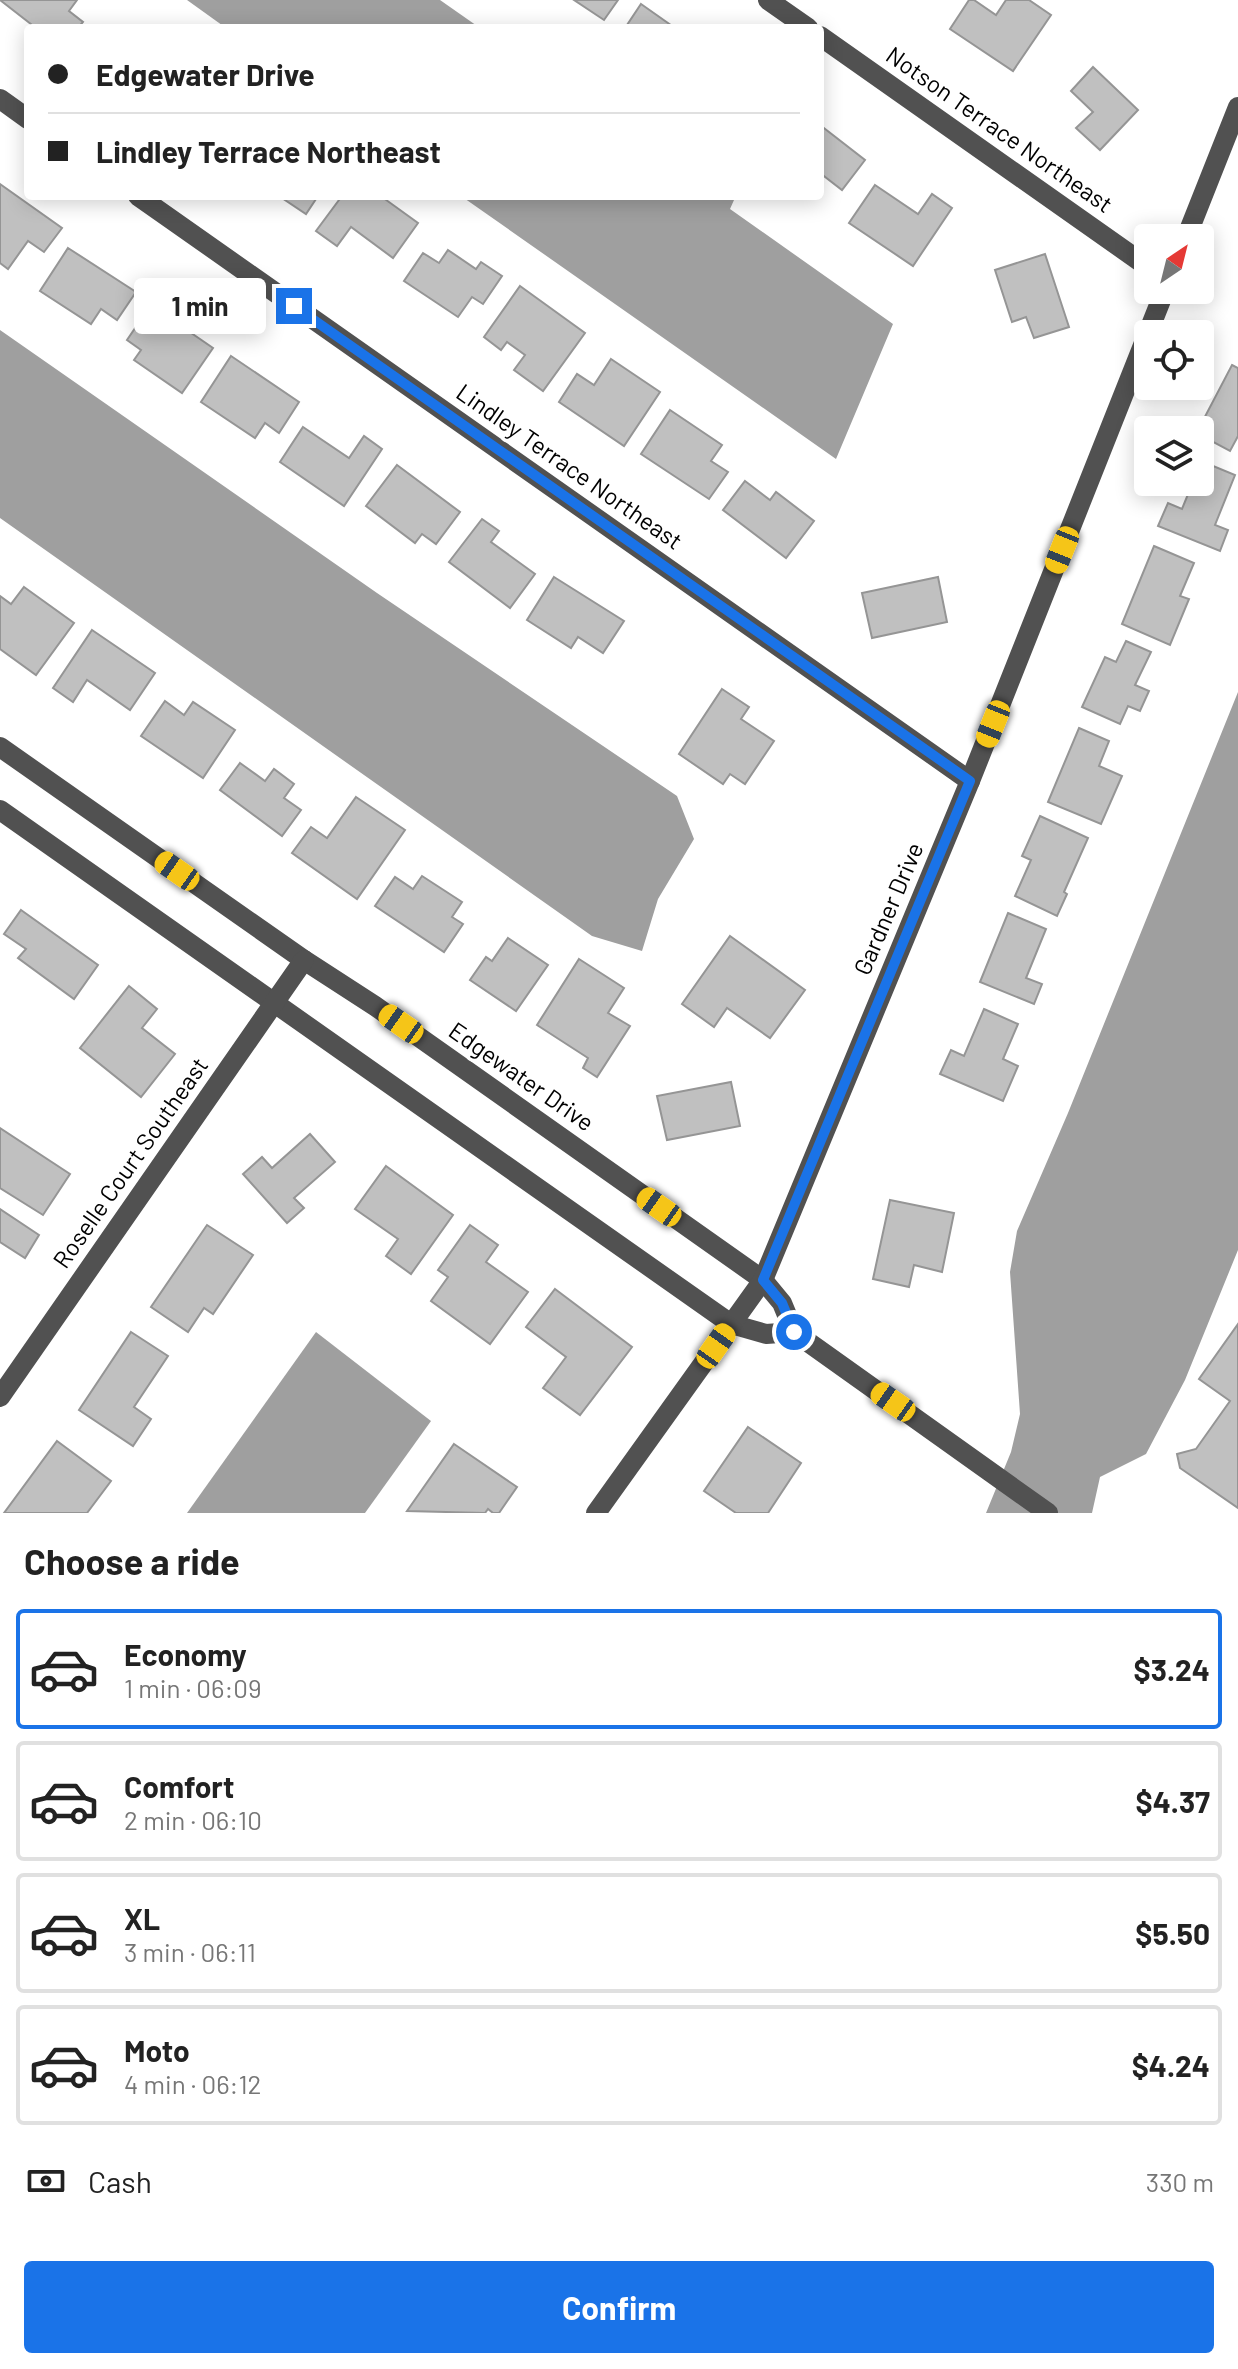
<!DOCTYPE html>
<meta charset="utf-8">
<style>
body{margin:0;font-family:Barlow,sans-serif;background:#f2f2f2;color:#222;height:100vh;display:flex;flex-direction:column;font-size:30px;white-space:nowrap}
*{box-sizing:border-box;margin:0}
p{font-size:26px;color:#767676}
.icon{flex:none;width:44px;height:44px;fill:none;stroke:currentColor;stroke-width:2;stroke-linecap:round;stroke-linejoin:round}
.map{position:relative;height:1513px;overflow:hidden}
.drawer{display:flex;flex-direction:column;background:#fff;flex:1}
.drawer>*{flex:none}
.banner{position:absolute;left:24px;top:24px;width:800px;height:176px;border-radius:8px;box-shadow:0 4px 20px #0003;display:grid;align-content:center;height:176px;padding:0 24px;background:#fff}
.needle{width:52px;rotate:35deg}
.buttons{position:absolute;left:1134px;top:224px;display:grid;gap:16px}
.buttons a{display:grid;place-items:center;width:80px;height:80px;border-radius:8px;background:#fff;box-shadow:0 4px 20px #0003;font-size:40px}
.end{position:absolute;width:36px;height:36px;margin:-18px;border:10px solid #1a73e8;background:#fff;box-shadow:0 0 0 4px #fff}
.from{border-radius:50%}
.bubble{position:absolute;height:56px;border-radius:8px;background:#fff;box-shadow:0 4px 20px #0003;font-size:26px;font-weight:700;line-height:56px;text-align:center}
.car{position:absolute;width:24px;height:48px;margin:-24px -12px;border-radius:10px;box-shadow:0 0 6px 2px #0007;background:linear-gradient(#f5c518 24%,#345 0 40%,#f5c518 0 76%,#345 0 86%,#f5c518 0)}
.banner b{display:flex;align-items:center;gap:28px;height:76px;font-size:30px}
.banner b+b{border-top:2px solid #e0e0e0}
.banner i{width:20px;height:20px;background:#222}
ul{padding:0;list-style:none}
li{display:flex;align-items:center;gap:24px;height:120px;margin:0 16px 12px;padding:0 8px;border:4px solid #e0e0e0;border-radius:8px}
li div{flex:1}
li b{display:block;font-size:30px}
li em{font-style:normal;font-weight:700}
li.selected{border-color:#1a73e8}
li>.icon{width:72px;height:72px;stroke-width:1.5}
h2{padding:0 24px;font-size:36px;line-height:96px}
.pay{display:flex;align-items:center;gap:20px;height:88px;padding:0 24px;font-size:30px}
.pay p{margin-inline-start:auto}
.primary-button{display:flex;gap:16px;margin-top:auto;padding:16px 24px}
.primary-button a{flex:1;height:92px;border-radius:8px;background:#1a73e8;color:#fff;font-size:32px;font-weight:700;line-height:92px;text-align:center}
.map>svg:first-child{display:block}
.water{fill:#9f9f9f}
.building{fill:#c0c0c0;stroke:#959595;stroke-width:2}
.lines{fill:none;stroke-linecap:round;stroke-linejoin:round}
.minor{stroke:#515151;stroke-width:20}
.route{stroke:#1a73e8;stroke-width:10}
.labels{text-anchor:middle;stroke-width:7;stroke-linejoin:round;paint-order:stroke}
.street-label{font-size:24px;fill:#000;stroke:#fff}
</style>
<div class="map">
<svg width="1238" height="1513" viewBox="0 0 1238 1513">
<rect width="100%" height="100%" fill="#fff"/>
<g class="water">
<polygon points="187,0 440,0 480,28 226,28"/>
<polygon points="461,196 728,196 734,200 730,209 893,324 836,459"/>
<polygon points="0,330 377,593 677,796 694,839 658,899 642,951 592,936 0,518"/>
<polygon points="1238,692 1238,1250 1185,1380 1146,1454 1100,1477 1092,1513 986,1513 1011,1452 1020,1414 1010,1272 1017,1231 1068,1113"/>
<polygon points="316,1332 431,1421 365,1513 187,1513"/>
</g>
<g class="building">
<polygon points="0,0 77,0 69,11 83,22 78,28 36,28"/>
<polygon points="574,0 618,0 604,20"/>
<polygon points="969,0 974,0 996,15 1006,0 1029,0 1051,15 1013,71 950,29"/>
<polygon points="641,4 675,28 625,28"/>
<polygon points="1093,67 1138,110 1100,150 1076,128 1093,112 1071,91"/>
<polygon points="820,125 865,160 842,190 820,173"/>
<polygon points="0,184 62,228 44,252 28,241 8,269 0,263"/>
<polygon points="875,185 918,214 932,194 952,208 913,266 849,223"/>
<polygon points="279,196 318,196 306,214"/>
<polygon points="342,196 383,196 382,197 418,223 393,258 351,227 337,246 316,231"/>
<polygon points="68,248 136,292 117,320 101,309 91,324 40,291"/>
<polygon points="448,250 476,269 481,262 502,276 483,304 472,297 458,317 404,281 423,253 439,263"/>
<polygon points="1045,254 1069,327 1034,338 1026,317 1012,322 995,270"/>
<polygon points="520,286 585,333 543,391 514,370 525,355 507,342 501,350 484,337"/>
<polygon points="159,293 176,305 168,317 213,348 182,393 134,360 141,350 127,340"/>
<polygon points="231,356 299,402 279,433 265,423 255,438 201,402"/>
<polygon points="611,359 660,392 624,446 559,402 577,374 594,385"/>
<polygon points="1232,365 1238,368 1238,436 1230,451 1200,435 1200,430 1198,430"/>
<polygon points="670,410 722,445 711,461 728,472 709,499 641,454"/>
<polygon points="303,427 349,458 364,436 382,449 344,506 280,462"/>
<polygon points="1201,461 1235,475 1215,525 1228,530 1220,551 1158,526 1168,503 1182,509 1193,482 1200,482"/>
<polygon points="397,465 460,512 436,544 422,534 415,543 366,506"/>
<polygon points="745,481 770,500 776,492 814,521 786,558 723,510"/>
<polygon points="482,519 499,531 491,542 535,574 510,608 449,562"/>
<polygon points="1154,546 1194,563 1180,596 1189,599 1170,645 1122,624"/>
<polygon points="554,577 624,621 603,653 578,637 571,648 527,620"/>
<polygon points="938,577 947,622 872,638 862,593"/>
<polygon points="24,587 74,623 36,675 0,649 0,596 11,604"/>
<polygon points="92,630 155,673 130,710 87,680 73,702 53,688"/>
<polygon points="1126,641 1151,652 1135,685 1149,691 1140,711 1128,706 1120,724 1082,707 1105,657 1116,662"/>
<polygon points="722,689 749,707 741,719 774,741 745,784 730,774 723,784 679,754"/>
<polygon points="165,701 184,715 193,702 235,730 203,778 141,736"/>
<polygon points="1079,728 1109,741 1099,766 1122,776 1101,824 1048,802"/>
<polygon points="240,763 265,781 274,769 294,784 284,798 301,810 282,836 220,790"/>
<polygon points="356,797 405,830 357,899 292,853 311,827 327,838"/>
<polygon points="1040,816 1088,838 1064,892 1067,894 1057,916 1015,896 1031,860 1022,856"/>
<polygon points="422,876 462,902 452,917 463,924 444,952 375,906 395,877 413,889"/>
<polygon points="21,910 98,965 74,999 18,958 26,949 4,934"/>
<polygon points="1008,913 1046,929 1026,978 1042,984 1034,1004 980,982"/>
<polygon points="730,936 805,990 770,1038 727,1008 714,1027 682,1004"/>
<polygon points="508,938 548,965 516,1011 470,980 486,957 492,961"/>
<polygon points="579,959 624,988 608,1013 630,1026 597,1077 583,1068 588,1058 537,1025"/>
<polygon points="129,986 157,1009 142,1028 175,1054 141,1097 80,1048"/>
<polygon points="984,1009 1018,1024 1003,1059 1018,1066 1003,1101 940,1074 951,1050 964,1056"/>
<polygon points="731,1082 740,1126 667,1140 657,1096"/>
<polygon points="0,1128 70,1174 43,1215 0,1188"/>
<polygon points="310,1134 335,1162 294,1198 304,1208 287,1223 243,1174 262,1157 272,1168"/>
<polygon points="386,1166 453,1215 411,1274 386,1256 398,1239 355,1209"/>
<polygon points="890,1200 954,1213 942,1272 914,1265 909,1287 873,1279"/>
<polygon points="0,1209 39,1235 25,1258 0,1242"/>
<polygon points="207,1225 253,1255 213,1314 204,1308 188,1332 151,1307"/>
<polygon points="470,1225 498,1245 486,1262 528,1292 490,1344 431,1301 448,1277 438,1270"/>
<polygon points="555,1289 632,1347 580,1415 543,1388 566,1357 526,1327"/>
<polygon points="1238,1324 1238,1508 1180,1468 1177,1454 1196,1449 1230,1401 1199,1379"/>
<polygon points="131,1332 168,1356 134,1407 151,1419 133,1446 79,1410"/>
<polygon points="748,1427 801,1463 768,1513 736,1513 704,1491"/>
<polygon points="57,1441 111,1481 87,1513 4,1513"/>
<polygon points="454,1444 517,1487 499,1513 493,1513 488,1509 485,1513 407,1511"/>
</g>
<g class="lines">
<g class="minor">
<polyline points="768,0 808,28"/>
<polyline points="820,36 1148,267"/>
<polyline points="0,99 28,119"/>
<polyline points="138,196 970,781"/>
<polyline points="1186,238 1238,107"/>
<polyline points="0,747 304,960 375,1006 763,1280 782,1303 794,1332 1048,1513"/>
<polyline points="0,810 731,1324 766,1334 794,1332"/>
<polyline points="0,1397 304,960"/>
<polyline points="596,1513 763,1280 970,781 1165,290"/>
</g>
</g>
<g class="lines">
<polyline class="route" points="294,306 970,781 763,1280 782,1303 794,1332"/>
</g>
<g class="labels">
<g class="street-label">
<text transform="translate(999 130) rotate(35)" y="8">Notson Terrace Northeast</text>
<text transform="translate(569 467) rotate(35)" y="8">Lindley Terrace Northeast</text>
<text transform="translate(889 909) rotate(-67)" y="8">Gardner Drive</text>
<text transform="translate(521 1077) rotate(35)" y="8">Edgewater Drive</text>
<text transform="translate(131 1163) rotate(-55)" y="8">Roselle Court Southeast</text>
</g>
</g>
</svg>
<div class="buttons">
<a><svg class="needle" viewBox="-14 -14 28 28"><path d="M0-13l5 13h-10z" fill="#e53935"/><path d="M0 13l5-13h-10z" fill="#767676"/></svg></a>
<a><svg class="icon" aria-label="locate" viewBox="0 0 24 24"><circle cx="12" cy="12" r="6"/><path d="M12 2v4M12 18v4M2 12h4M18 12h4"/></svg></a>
<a><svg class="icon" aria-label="layers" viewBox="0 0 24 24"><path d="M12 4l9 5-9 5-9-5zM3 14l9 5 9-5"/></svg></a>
</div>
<i class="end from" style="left:794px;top:1332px"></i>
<i class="end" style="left:294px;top:306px"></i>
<div class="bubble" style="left:134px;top:278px;width:132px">1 min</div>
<i class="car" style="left:1062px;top:550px;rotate:202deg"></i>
<i class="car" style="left:993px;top:724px;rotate:202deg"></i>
<i class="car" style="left:177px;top:871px;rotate:305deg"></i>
<i class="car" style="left:401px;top:1024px;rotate:305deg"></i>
<i class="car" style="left:659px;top:1207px;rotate:305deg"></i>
<i class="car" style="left:716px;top:1346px;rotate:35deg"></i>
<i class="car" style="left:893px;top:1402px;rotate:305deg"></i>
<div class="banner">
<b><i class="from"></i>Edgewater Drive</b>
<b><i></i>Lindley Terrace Northeast</b>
</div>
</div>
<section class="drawer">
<h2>Choose a ride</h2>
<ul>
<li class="selected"><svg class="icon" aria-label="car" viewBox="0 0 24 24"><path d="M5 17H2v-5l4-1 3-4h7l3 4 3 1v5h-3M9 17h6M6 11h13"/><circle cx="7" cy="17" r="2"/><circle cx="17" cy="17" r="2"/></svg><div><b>Economy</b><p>1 min · 06:09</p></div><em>$3.24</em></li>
<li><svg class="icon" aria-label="car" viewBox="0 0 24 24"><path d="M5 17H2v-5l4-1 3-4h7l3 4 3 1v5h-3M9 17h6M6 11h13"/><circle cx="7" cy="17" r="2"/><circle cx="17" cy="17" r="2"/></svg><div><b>Comfort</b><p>2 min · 06:10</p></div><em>$4.37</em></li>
<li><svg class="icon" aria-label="car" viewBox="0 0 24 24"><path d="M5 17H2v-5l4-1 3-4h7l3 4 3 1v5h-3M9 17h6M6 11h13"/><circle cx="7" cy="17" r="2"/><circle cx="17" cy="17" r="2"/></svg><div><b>XL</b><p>3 min · 06:11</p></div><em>$5.50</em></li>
<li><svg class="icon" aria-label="car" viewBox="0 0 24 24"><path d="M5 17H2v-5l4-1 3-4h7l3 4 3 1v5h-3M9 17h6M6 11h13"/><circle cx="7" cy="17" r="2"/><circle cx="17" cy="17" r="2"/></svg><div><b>Moto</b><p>4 min · 06:12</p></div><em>$4.24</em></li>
</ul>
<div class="pay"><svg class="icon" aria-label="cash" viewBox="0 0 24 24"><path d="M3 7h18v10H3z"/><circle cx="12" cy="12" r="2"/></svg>Cash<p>330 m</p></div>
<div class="primary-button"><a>Confirm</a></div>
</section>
